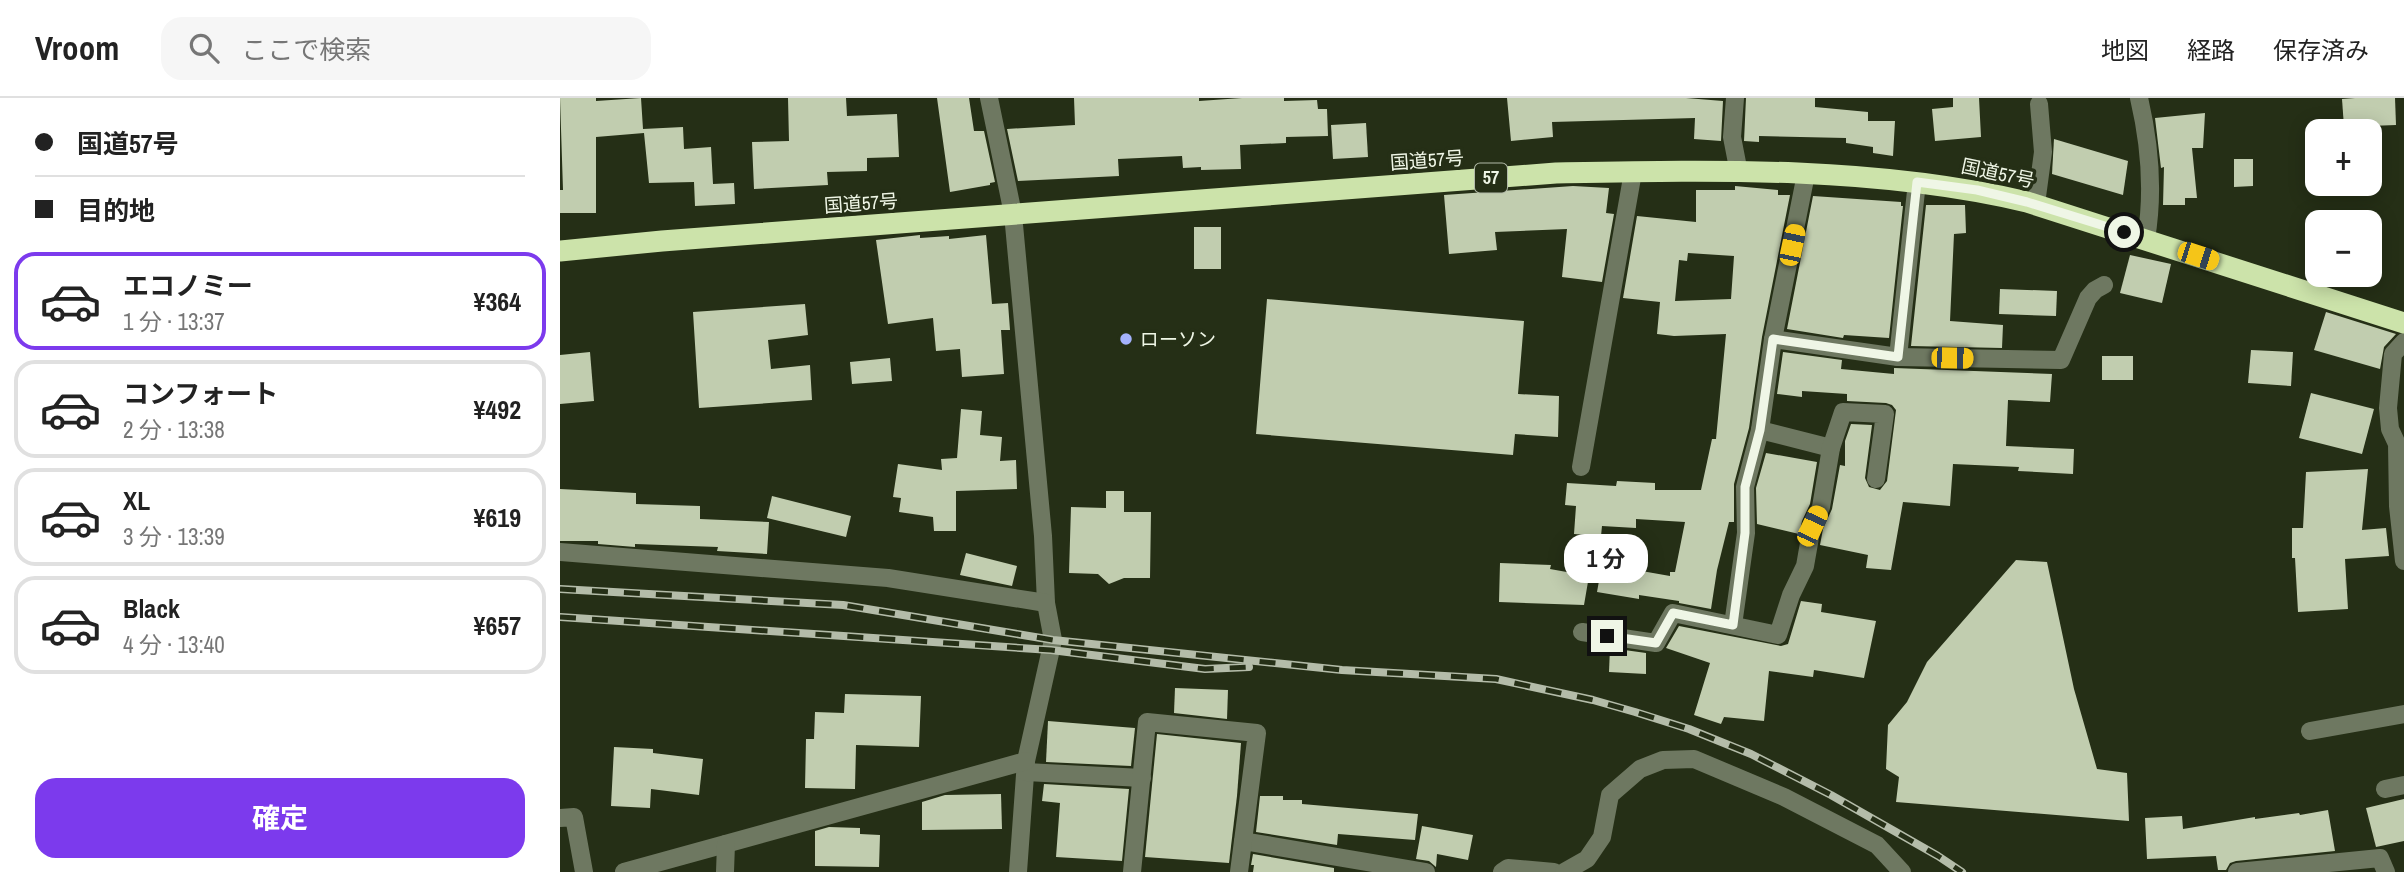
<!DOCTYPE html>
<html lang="ja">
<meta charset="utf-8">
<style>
body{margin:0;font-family:"Archivo Narrow","Noto Sans JP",sans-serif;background:#f6f6f6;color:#222;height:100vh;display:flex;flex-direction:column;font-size:26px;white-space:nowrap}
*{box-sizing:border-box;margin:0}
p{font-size:23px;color:#767676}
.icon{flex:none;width:38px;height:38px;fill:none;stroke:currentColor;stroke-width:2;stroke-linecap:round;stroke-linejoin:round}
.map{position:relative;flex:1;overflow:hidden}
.sheet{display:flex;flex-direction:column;background:#fff;width:560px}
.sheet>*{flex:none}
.top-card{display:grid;align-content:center;height:154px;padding:0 35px;background:#fff}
.tools{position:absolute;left:1745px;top:21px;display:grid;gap:14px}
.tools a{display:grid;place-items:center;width:77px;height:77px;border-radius:14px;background:#fff;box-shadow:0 4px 18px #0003;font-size:35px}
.end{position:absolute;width:32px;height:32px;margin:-16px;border:9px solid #eff6e6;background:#111;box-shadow:0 0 0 4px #111}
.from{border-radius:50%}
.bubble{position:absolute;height:49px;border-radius:21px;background:#fff;box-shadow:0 4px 18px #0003;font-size:23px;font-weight:700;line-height:49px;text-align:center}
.car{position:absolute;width:21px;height:42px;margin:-21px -10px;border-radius:9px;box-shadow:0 0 5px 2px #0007;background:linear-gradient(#f5c518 24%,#345 0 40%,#f5c518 0 76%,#345 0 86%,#f5c518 0)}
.top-card b{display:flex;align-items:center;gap:24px;height:66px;font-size:26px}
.top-card b+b{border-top:2px solid #e0e0e0}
.top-card i{width:18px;height:18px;background:#222}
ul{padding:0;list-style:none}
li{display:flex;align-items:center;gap:21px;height:98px;margin:0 14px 10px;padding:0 21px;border:4px solid #e0e0e0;border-radius:21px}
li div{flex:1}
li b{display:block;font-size:26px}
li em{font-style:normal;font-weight:700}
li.active{border-color:#7c3aed}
li>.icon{width:63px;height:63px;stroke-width:1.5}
.action{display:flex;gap:14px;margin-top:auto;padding:14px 35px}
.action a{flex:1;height:80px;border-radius:21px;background:#7c3aed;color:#fff;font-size:28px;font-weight:700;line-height:80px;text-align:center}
header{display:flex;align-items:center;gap:42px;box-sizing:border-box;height:98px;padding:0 35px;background:#fff;border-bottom:2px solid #e0e0e0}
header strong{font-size:33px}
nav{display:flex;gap:38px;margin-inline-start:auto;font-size:24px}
.search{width:490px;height:63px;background:#f6f6f6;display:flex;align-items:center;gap:18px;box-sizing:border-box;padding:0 24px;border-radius:21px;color:#767676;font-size:26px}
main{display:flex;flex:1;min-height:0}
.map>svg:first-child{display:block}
.building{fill:#c1cdaf;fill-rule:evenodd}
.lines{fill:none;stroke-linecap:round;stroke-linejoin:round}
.minor{stroke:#6e7861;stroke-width:18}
.highway{stroke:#cce3aa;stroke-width:21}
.rail-casing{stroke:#b4bca9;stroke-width:8}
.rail{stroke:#252f16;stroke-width:5;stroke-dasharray:16;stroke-linecap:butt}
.route{stroke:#eff6e6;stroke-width:9}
.poi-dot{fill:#a4b2fc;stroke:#252f16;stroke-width:2.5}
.labels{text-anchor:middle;stroke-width:7;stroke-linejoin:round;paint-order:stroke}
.shield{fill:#252f16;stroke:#b2baa8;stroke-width:2}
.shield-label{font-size:18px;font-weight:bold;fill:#eff6e6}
.street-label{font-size:19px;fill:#eff6e6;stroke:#252f16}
.poi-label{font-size:19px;fill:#eff6e6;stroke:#252f16;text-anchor:start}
</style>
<header>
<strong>Vroom</strong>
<div class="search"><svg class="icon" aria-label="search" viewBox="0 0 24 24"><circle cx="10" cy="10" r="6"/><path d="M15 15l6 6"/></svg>ここで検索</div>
<nav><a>地図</a><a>経路</a><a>保存済み</a></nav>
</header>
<main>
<section class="sheet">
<div class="top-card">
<b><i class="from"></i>国道57号</b>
<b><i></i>目的地</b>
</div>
<ul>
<li class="active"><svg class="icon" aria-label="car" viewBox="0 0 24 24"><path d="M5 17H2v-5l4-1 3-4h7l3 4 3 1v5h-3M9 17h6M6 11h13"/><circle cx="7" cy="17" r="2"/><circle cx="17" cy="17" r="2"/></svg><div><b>エコノミー</b><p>1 分 · 13:37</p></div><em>¥364</em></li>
<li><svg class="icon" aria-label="car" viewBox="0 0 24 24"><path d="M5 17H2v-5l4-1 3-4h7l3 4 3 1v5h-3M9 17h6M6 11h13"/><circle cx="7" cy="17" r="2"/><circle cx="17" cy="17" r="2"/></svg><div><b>コンフォート</b><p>2 分 · 13:38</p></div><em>¥492</em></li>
<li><svg class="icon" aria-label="car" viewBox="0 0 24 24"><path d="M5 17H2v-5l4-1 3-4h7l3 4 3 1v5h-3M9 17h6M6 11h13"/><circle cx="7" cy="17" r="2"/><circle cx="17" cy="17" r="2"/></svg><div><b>XL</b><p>3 分 · 13:39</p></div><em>¥619</em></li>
<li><svg class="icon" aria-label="car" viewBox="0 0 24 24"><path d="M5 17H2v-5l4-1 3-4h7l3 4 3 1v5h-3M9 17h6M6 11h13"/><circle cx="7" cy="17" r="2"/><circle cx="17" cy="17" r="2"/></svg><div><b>Black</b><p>4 分 · 13:40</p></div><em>¥657</em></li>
</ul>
<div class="action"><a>確定</a></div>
</section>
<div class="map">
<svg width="1844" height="774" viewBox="0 0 1844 774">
<rect width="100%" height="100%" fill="#252f16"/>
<g class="building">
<polygon points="0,0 36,0 36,3 81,0 83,31 123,29 124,51 151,49 153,86 174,85 175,106 135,108 134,84 89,85 84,35 36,39 36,115 0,115 0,92 3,92"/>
<polygon points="228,0 286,0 287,18 337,16 339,59 307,60 307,73 267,74 268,87 194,91 192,44 229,43"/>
<polygon points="377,0 409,0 414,33 424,33 435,84 430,85 430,87 390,94"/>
<polygon points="514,0 639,0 639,3 682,0 724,0 724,3 757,2 758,11 767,11 768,38 726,39 726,45 680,47 681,71 641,72 641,69 623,70 622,58 558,61 559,78 458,83 447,31 515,27"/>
<polygon points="947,0 1126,0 1163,3 1161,43 1134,41 1135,20 992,24 993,39 951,43"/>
<polygon points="1186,0 1255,0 1255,9 1308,14 1308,23 1335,23 1333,58 1313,55 1313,49 1286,45 1286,40 1199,38 1199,44 1184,43"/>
<polygon points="1393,0 1419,0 1421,39 1375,43 1372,11 1393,9"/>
<polygon points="1795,0 1835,0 1836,27 1784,29 1782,1"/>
<polygon points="1645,15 1643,50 1632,50 1637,100 1625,100 1625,107 1603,107 1604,69 1601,70 1595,20"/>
<polygon points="806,25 808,59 773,61 771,27"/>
<polygon points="1494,41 1568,63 1563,97 1492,76"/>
<polygon points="1674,61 1693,61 1693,88 1674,89"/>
<polygon points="1013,88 1049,90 1046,115 1054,116 1042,184 1002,179 1007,131 935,134 937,152 889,156 884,97"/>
<path d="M1175,88l43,4v5h12l-28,142 -13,91 -15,56v38h-5l-12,48 -6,39 -32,-6v-2l-40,-6v4l-42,-7 5,-28 68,12v-4h5l10,-50 -49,-3v9l-34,-2 -1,10 -27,-2 2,-28 -11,-1 2,-22 49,3 1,-5 38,2v7h46l11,-51h4l10,-105 -52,2 -17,-2 3,-32 -37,-4 14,-82 59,6v-32h39zM1128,155l46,3 -3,43 -56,2 4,-41 8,1z"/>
<polygon points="1253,98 1341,104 1341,108 1343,108 1329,240 1284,237 1283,240 1227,231"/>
<polygon points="1366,107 1405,107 1406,135 1394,136 1390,223 1443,227 1442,250 1351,248"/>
<rect x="634" y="129" width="27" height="42"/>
<polygon points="360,137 360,140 389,138 389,141 426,137 432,206 448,205 450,232 441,232 444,276 402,279 400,251 376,253 373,220 328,226 316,142"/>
<polygon points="1570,157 1611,166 1602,205 1560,195"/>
<polygon points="1440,191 1497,193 1496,218 1439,216"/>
<polygon points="707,201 964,223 958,296 999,298 998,339 955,336 953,357 696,336"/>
<polygon points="245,206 248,237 208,242 211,271 250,267 252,302 139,310 133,214"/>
<polygon points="1766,214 1836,236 1824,249 1820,271 1754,252"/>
<polygon points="1691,252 1733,254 1731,288 1688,285"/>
<polygon points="30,254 34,303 0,306 0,257"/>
<polygon points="1223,254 1282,262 1281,271 1334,276 1334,270 1492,276 1490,304 1448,302 1446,348 1514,351 1513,376 1458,373 1459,369 1393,366 1390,408 1343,404 1331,472 1306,470 1308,457 1260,447 1263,431 1272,411 1280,367 1285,368 1285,343 1291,326 1312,327 1305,380 1309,389 1320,392 1327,383 1336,312 1332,307 1326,305 1287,303 1287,296 1242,293 1242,299 1217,296"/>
<rect x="1542" y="258" width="31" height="24"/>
<polygon points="330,260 332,283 292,286 290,264"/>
<polygon points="1751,295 1814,311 1802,356 1739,340"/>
<polygon points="401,311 422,313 420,337 442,339 440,363 456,362 457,391 396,393 396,433 374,433 373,419 339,414 341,400 333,399 338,366 382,372 381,361 397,360"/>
<polygon points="1206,355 1257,364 1250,406 1242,423 1239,436 1197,426 1196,390"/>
<polygon points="1808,371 1802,432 1826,430 1829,458 1785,461 1788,511 1738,514 1735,460 1732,460 1732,430 1743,430 1746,374"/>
<polygon points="0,391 76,395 76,406 140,408 140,421 209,424 207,456 157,453 158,449 75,446 75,449 38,446 38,443 0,443"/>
<polygon points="546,393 564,393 564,414 591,414 590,480 564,480 549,486 538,476 509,475 511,409 546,410"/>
<polygon points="212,398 291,418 286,439 207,420"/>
<polygon points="406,455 457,468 452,488 400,477"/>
<polygon points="1456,462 1487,464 1514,591 1537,671 1567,675 1569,723 1336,704 1339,679 1326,671 1328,627 1347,604 1367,564"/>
<polygon points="940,465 991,467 990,471 1029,478 1024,507 939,504"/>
<polygon points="1241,503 1262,506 1261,514 1316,523 1304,580 1254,572 1253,579 1209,573 1204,623 1164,619 1161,626 1134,617 1150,565 1106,550 1119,528 1221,548 1228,546"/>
<polygon points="1050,550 1086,555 1086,576 1049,574"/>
<polygon points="615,590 668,592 667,621 614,615"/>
<polygon points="285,596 361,598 359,649 296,647 295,691 245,690 246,641 254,641 255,614 284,615"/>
<polygon points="488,623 575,630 571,668 486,664"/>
<polygon points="597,636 681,645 677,698 669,765 585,759"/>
<polygon points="54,649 93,651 93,655 143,661 139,697 91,691 90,710 51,708"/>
<polygon points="484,686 569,691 562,763 496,759 500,705 482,703"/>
<polygon points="441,696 442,731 362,732 362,704 385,697"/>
<polygon points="700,698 723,698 723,702 742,702 742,706 858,716 855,742 778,736 777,747 696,734"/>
<polygon points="1844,701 1844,743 1816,749 1806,710"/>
<polygon points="1768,712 1775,753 1676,763 1670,765 1666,772 1658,772 1656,758 1587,761 1585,720 1622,718 1623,731 1695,719 1695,721 1739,715 1740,717"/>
<polygon points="862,728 913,737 908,762 877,756 876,769 869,763 856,761"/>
<polygon points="269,729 300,730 300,736 320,737 319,769 255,768 255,733"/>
<polygon points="693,756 774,770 774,774 693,774 694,767 691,767"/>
</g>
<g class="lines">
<g class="minor">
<polyline points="429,0 453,116 483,438 486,505 493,542 466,663 458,774"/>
<polyline points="1175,0 1172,39 1179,75"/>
<path d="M1579,0c11,47 15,93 7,141"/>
<polyline points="1476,106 1483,54 1479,6"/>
<polyline points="1213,241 1338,259 1357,84"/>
<polyline points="1844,244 1833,256 1828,310 1830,331 1837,346 1838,408 1844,463"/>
<polyline points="1338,259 1501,262 1528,200 1535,192 1544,187"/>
<polyline points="1200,332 1271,350"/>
<polyline points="1021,369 1073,74"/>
<polyline points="0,454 328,480 486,505"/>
<polyline points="1173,527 1186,435 1185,389 1200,332 1213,241 1246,76"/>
<polyline points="1022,534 1096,545 1113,515 1218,537 1231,497 1245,468 1252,428 1261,409 1271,350 1283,314 1325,316 1316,381"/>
<polyline points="1750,633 1844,616"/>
<polyline points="466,674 582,680"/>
<polyline points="1825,691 1844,687"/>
<polyline points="0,720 14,719 24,774"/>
<polyline points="683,743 866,774"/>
<polyline points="64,774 466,663"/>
<polyline points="165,774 166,746"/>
<polyline points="572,774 587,624 697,635 679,774"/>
<polyline points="942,774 948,770 994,774"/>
<polyline points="1004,774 1027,761 1042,739 1050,697 1080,671 1103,662 1134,661 1224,699 1317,747 1342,774"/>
<polyline points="1677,774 1820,760 1826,774"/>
</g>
<path class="highway" d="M0,153l102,-10 894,-68c156,-3 318,-7 471,29l377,121"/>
<g class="rail-casing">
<g id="rail">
<polyline points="0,491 283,507 493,542 782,572 936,581 1033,602 1075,614 1129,631 1191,656 1271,697 1378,758 1402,774"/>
<polyline points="0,519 491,552 645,571 689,569"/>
</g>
</g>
<use href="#rail" class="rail"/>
</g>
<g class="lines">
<polyline class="route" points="1047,538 1096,545 1113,515 1173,527 1185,435 1185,389 1200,332 1213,241 1338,259 1357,84 1417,92 1467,104 1564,134"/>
</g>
<circle class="poi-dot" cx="566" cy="241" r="7"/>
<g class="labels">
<rect class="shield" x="915" y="65.5" width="32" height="29" rx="5"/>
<g class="shield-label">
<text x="931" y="86">57</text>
</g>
<g class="street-label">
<text transform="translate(867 62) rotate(-4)" y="7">国道57号</text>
<text transform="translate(1438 75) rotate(12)" y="7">国道57号</text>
<text transform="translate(301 105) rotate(-4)" y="7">国道57号</text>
</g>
<g class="poi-label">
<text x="580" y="248">ローソン</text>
</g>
</g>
</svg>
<div class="tools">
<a>+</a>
<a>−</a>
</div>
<i class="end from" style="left:1564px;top:134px"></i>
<i class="end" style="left:1047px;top:538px"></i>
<div class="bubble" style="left:1004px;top:436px;width:84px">1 分</div>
<i class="car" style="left:1232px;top:147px;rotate:12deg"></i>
<i class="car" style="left:1638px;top:158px;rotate:108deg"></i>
<i class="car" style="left:1392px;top:260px;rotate:91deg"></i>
<i class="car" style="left:1252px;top:428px;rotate:25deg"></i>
</div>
</main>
